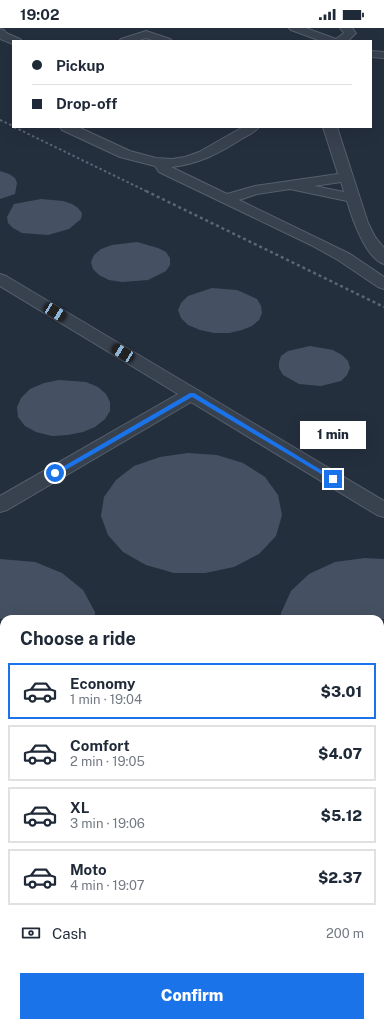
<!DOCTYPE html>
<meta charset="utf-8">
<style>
body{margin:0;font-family:"Public Sans",sans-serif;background:#f6f6f7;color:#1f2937;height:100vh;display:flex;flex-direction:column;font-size:15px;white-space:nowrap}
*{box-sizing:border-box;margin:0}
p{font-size:13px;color:#747a83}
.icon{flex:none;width:22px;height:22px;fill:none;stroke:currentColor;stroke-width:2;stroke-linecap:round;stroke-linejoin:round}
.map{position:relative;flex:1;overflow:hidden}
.sheet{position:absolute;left:0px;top:587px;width:384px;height:412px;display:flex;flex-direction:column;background:#fff;border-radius:12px 12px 0 0;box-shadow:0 4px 16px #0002}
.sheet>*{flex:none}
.guide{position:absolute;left:12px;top:12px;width:360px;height:88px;border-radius:0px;box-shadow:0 4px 16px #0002;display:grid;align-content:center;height:88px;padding:0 20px;background:#fff}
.end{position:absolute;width:18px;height:18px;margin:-9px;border:5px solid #1a73e8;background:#fff;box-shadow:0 0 0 2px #fff}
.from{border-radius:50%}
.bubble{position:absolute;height:28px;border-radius:0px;background:#fff;box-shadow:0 4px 16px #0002;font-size:13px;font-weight:800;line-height:28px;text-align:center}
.car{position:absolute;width:12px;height:24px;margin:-12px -6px;border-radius:5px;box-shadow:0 0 3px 1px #0007;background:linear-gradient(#222 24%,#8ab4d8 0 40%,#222 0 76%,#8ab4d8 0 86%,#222 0)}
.guide b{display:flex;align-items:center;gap:14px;height:38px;font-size:15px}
.guide b+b{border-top:1px solid #e0e1e3}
.guide i{width:10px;height:10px;background:#1f2937}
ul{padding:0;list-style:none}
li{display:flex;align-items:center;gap:12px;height:56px;margin:0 8px 6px;padding:0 12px;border:2px solid #e0e1e3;border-radius:0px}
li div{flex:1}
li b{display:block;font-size:15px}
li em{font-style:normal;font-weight:800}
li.current{border-color:#1a73e8}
li>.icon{width:36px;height:36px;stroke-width:1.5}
h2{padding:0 20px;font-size:18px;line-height:48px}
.pay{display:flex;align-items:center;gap:10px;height:44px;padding:0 20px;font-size:15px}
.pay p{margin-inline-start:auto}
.cta{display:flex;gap:8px;margin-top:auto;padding:8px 20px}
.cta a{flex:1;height:46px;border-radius:0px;background:#1a73e8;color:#fff;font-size:16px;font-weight:800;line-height:46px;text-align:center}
.status{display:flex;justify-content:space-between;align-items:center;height:28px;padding:0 20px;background:#fff;direction:ltr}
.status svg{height:11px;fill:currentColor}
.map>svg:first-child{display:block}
.building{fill:#455162}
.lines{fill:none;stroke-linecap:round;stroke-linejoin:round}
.minor-casing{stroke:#565f6c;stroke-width:2}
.minor{fill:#38414e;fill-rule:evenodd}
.rail-far1{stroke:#5a6575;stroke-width:2;stroke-dasharray:2.5 2.5;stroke-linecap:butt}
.rail{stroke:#5a6575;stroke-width:2.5;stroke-dasharray:3 3;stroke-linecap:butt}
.route{fill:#1a73e8}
</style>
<div class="status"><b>19:02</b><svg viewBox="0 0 49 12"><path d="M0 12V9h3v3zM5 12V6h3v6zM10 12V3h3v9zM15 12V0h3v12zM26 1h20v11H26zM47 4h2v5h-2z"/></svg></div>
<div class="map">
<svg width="384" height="999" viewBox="0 0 384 999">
<rect width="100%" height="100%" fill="#242f3e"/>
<g class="building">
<polygon points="0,143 9,146 15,150 17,155 15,166 0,171"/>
<polygon points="41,171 63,173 72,176 78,180 82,185 81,191 69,201 48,207 22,205 13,200 8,195 7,189 14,176"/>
<polygon points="137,214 158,220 166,224 170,230 170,237 166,243 148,252 122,254 109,252 99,247 93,241 91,234 94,227 101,221 112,217"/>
<polygon points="212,260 237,262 257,271 261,278 262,285 259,292 252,298 242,302 229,305 214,305 200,302 188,297 181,290 178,282 181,275 188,268"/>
<polygon points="310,318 333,322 342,327 348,333 350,340 347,347 341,353 321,358 299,356 283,347 279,340 279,334 281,328 288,323"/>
<polygon points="59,352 86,354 98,359 106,366 110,374 110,383 105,391 95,399 83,404 68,407 52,408 36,404 25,398 18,389 17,379 21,370 30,361 44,355"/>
<polygon points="188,425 217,427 243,435 265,449 278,467 282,487 276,508 259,526 234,539 205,545 174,545 146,537 123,524 108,507 101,488 104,469 116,452 134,438 160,429"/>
<polygon points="365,530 384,531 384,591 281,591 281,585 291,563 309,546 335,534"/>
<polygon points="0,531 35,534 62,545 83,562 95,584 95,591 0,591"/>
</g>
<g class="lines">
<g class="minor-casing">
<g id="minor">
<polygon points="289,0 306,0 336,11 344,5 340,0 352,0 356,5 348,13 321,13 291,2"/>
<polygon points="0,1 4,2 6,5 20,11 22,13 13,13 13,16 0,11"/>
<polygon points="146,3 170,11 172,13 155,13 146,10 136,13 119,13 121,11"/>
<polygon points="371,23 384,24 384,30 371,29"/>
<path d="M60,99h18l52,24 26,7 16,1 13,-2 14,-5 44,-25h16c-4,5 -10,8 -16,11 -23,15 -44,26 -72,29l56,27 28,-8 83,-12 -15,-47h14l31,96 7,14 9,11v16c-18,-5 -32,-46 -37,-63l-57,-12 -33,5 -18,6 111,54 34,23v12l-6,-2 -40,-27 -27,-15 -152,-73 -4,-6 -35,-9 -58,-27zM341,154l3,10 -30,-6z"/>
<polygon points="0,246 6,248 384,473 384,489 377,487 191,374 7,482 0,484 0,468 178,366 0,258"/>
<polygon points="0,797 4,799 4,825 0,824"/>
</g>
</g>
<use href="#minor" class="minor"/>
<g class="rail-far1">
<polyline points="0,92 13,98"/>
<polyline points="14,99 148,164"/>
</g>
<polyline class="rail" points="146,163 384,279"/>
</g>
<polygon class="route" points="190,365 194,365 336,451 331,452 192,369 57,447 52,445"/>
</svg>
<i class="end from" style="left:55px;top:445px"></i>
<i class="end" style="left:333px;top:451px"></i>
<div class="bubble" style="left:300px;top:393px;width:66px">1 min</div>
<i class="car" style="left:55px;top:284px;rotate:121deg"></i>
<i class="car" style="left:123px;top:325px;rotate:301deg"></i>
<div class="guide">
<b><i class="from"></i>Pickup</b>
<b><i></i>Drop-off</b>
</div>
<section class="sheet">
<h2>Choose a ride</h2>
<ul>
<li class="current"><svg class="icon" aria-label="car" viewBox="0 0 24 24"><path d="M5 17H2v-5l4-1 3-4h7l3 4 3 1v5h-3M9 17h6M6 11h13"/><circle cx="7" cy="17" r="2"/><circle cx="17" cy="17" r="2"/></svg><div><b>Economy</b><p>1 min · 19:04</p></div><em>$3.01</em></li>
<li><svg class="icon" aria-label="car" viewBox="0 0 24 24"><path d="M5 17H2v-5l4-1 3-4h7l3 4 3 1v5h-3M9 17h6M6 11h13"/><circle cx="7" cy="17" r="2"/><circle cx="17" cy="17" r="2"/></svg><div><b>Comfort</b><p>2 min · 19:05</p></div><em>$4.07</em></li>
<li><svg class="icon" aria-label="car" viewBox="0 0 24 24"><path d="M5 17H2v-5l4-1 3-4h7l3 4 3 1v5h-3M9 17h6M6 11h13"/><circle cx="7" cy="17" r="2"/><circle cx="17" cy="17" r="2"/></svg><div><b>XL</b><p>3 min · 19:06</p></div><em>$5.12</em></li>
<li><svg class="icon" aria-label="car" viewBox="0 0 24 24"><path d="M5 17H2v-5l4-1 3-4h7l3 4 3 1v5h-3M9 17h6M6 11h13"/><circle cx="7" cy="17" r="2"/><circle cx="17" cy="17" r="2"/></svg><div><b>Moto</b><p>4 min · 19:07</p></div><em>$2.37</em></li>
</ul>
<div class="pay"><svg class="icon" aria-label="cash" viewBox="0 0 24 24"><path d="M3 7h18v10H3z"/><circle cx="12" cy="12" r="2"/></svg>Cash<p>200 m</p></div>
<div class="cta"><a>Confirm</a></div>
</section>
</div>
